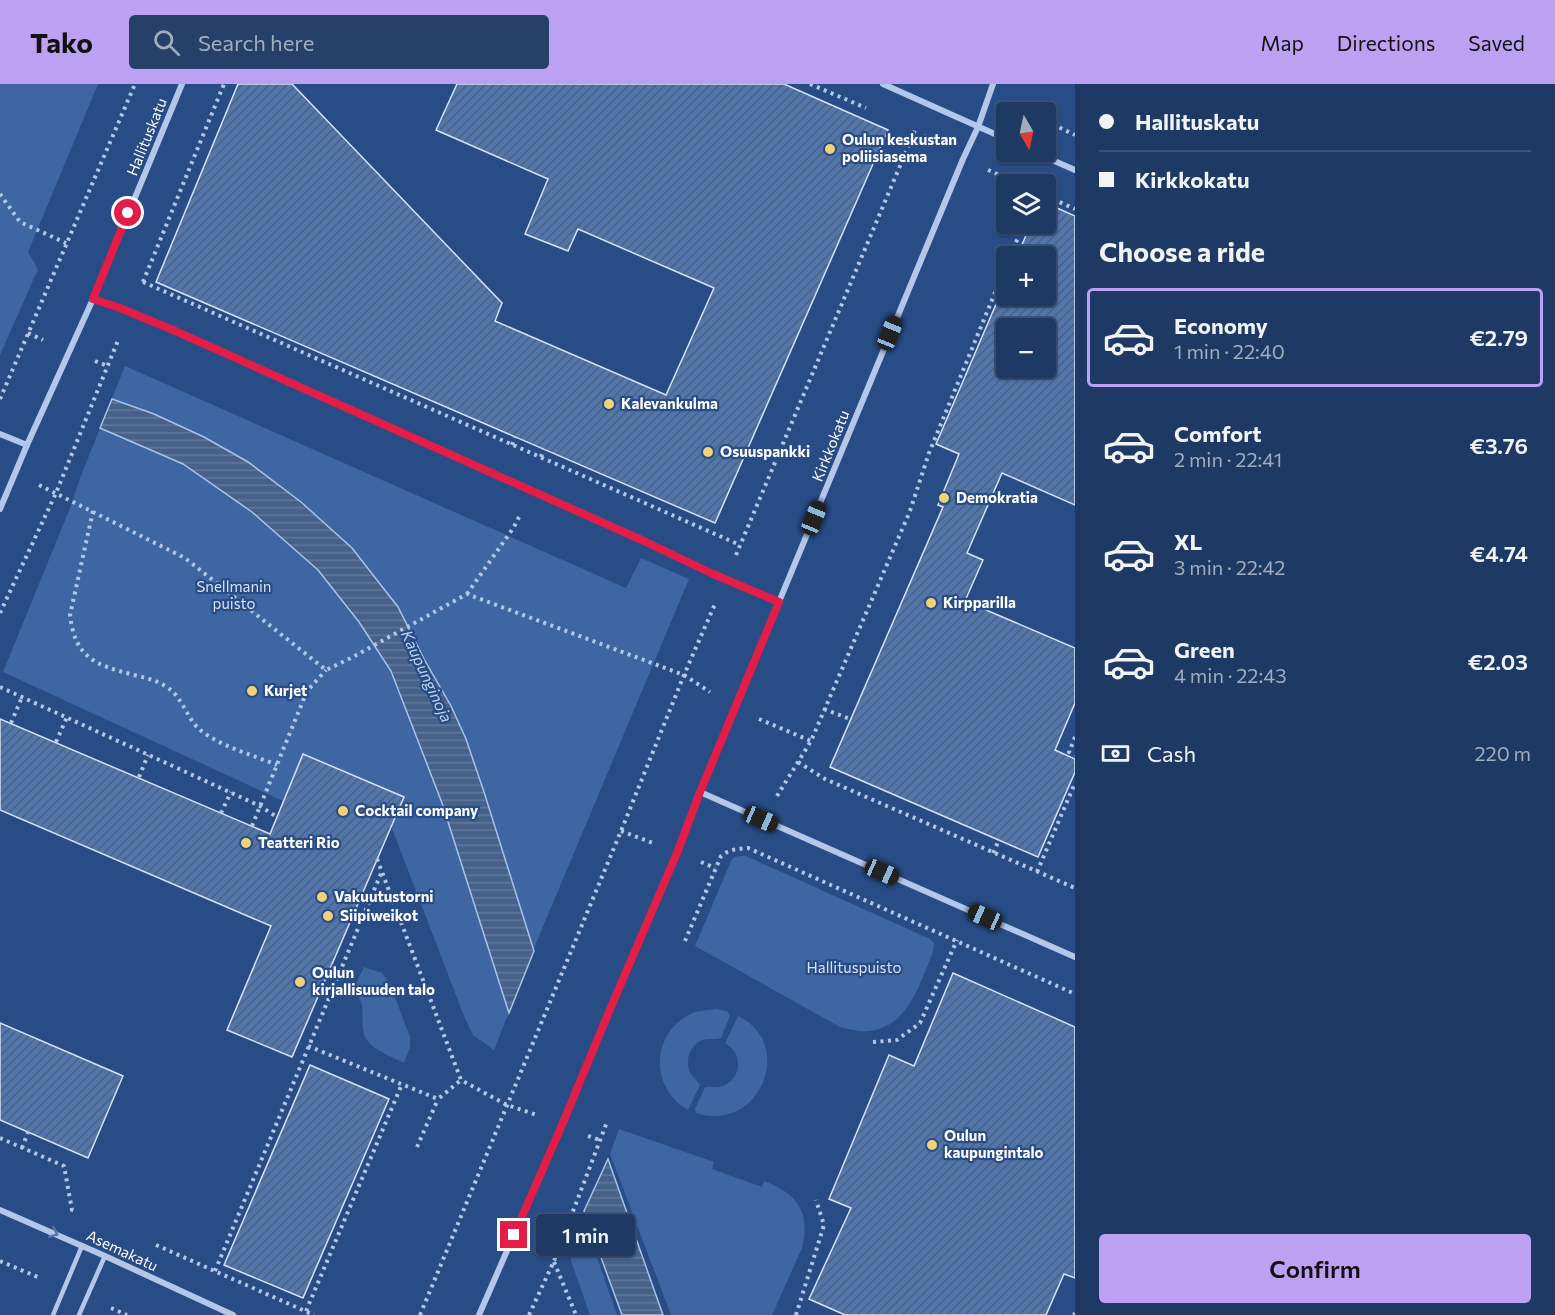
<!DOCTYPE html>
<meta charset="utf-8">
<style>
body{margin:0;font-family:Commissioner,sans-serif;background:#26406a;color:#f1f3f6;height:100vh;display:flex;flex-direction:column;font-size:22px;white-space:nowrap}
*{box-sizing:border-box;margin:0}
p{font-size:20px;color:#a1acbf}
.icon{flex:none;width:33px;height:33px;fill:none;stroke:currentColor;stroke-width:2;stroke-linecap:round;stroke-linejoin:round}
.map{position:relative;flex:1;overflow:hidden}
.panel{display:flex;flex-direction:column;background:#1e3964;width:480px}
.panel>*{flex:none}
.hud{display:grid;align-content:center;height:132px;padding:0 24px;background:#1e3964}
.needle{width:39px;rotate:171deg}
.tools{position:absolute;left:996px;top:18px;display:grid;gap:12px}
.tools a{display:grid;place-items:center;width:60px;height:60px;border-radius:6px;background:#1e3964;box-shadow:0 2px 4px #0004,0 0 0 2px #3c5378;font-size:30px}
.end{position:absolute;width:27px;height:27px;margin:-14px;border:8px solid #e11d48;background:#fff;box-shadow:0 0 0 3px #fff}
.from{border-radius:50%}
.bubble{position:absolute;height:42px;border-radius:6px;background:#1e3964;box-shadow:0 2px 4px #0004,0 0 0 2px #3c5378;font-size:20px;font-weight:600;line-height:42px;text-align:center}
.car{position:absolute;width:18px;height:36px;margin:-18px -9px;border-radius:8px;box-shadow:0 0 4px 2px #0007;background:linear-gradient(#222 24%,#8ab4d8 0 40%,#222 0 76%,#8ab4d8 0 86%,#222 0)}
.hud b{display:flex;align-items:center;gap:21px;height:57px;font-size:22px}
.hud b+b{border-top:2px solid #3c5378}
.hud i{width:15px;height:15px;background:#f1f3f6}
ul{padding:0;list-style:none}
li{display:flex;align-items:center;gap:18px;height:99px;margin:0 12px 9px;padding:0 12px;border:3px solid transparent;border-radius:6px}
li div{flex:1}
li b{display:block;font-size:22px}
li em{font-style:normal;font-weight:600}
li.current{border-color:#bca0f2}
li>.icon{width:54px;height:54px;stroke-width:1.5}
h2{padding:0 24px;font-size:27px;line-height:72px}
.pay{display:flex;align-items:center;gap:15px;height:66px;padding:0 24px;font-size:22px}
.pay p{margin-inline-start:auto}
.action{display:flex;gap:12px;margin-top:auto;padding:12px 24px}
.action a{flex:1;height:69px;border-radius:6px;background:#bca0f2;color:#111;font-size:24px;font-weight:600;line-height:69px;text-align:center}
header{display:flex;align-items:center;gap:36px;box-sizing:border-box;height:84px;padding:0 30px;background:#bca0f2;color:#111}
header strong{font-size:28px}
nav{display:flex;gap:33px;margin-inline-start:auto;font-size:21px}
.search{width:420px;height:54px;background:#26406a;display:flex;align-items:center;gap:15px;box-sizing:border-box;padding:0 21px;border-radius:6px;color:#a1acbf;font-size:22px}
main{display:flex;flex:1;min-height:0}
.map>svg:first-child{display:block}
.green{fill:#3d66a2}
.water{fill:url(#water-rules);stroke:#a8c3e8;stroke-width:1.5}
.building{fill:url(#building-hatch);stroke:#d7e3f6;stroke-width:1.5;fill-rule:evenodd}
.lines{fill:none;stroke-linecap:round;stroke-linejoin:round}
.path{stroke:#b3c8e8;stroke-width:4;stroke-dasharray:3 4.5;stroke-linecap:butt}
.lane{stroke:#b3c8e8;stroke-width:4.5}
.street{stroke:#b3c8e8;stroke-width:6}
.oneway{stroke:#5977a8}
.route{stroke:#e11d48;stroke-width:8}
.poi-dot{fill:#f0d379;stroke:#284c86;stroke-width:2}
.labels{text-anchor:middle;stroke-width:4.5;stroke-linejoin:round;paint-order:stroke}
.street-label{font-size:15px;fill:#fff;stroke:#284c86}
.poi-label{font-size:15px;font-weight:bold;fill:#fff;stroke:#284c86;text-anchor:start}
.park-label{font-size:15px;fill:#d7e3f6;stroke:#284c86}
.water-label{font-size:16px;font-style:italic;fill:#bfd3ef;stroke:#284c86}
</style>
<header>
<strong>Tako</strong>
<div class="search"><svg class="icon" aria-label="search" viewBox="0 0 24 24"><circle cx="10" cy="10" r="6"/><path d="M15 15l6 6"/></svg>Search here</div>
<nav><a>Map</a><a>Directions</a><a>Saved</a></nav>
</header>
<main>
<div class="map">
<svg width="1075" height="1231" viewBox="0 0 1075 1231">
<defs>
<pattern id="water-rules" width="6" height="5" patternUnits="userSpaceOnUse" patternTransform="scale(1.5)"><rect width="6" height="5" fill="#46618a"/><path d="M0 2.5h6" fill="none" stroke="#62799c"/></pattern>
<pattern id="building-hatch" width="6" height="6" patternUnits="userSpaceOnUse" patternTransform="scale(1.5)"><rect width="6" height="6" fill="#5076ad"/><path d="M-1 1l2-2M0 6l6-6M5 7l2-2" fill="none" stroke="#4e617c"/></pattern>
</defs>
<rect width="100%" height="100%" fill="#284c86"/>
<g class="green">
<polygon points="0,0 98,0 28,168 38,185 0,271"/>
<polygon points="125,282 626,504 641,474 689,495 537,857 494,966 473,951 464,932 391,742 404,713 304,670 283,717 3,588 68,429 82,389"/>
<path d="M741,772h5l184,83 4,4 -1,9c-13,31 -25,76 -65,79 -9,1 -18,-2 -28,-4l-145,-81 36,-85 3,-4z"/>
<path d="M364,883l18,6 8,11 20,53v10l-6,16c-12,-6 -29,-12 -37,-23 -11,-17 4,-37 -15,-48z"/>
<path d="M716,925l11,2 3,5 -9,22c-6,2 -13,0 -19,2 -13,6 -18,23 -11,34 2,4 7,7 9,11l-12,25c-36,-20 -38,-71 -3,-93 9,-6 20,-7 31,-8z"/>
<path d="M738,932c59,28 21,118 -42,97l-1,-4 10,-22c6,-1 12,1 18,-1 19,-7 20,-33 3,-42v-3z"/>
<path d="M619,1045l95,33 -2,7 50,18 2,-6c33,12 47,31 38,67l-30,67h-101l-61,-161z"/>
<polygon points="582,1129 617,1231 590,1231 571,1177 568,1164"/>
</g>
<g class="water">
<polygon points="112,315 154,330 204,353 248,378 301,418 352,464 398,523 424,575 451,622 466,655 484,708 534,867 509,929 442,719 391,587 359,538 318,486 252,428 183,380 100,344"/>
<polygon points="608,1075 663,1231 622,1231 584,1127"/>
</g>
<g class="building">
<polygon points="238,0 292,0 502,219 495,237 666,311 714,204 578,145 568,167 525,150 548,95 436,46 457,0 784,0 888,46 715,439 156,198"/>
<path d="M1046,119l29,13v289l-73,-32 -35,80 16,7 -18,41 110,47v55l-20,47 20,9v13l-37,85 -208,-90 113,-260 -5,-2 21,-51 -23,-10 70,-163v15h40v-40h-29l14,-32h15zM1006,244h40v40h-40z"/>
<polygon points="0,635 270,750 303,670 404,713 292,973 227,946 271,842 0,726"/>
<polygon points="953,889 1075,943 1075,1194 1064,1190 1046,1231 845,1231 809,1215 851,1124 829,1115 889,971 914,982"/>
<polygon points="0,939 123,992 88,1074 0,1036"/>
<polygon points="310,981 389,1015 303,1214 224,1181"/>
</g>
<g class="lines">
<g class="path">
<polyline points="810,0 866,24"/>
<polyline points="1046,37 1075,51"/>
<polyline points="924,52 939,61"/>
<polyline points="988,86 1020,100"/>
<polyline points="0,110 20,138 66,159"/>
<polyline points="1046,112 1075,125"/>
<polyline points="1010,172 1024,140"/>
<polyline points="143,198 740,461"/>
<polyline points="143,198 224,0"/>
<polyline points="28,249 43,256"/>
<polyline points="95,277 108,282"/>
<polyline points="0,315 135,0"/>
<polyline points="512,361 515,352"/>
<polyline points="541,373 544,365"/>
<polyline points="39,401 185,474 326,586 351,574 467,510 684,591 710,608"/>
<path d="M93,427l-23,104c5,43 25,50 64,60 12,3 23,5 34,13 14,9 18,28 30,40 18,17 55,27 79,37"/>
<polyline points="736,471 916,44"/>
<polyline points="467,510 514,443 520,431"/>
<polyline points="0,529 56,409 119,254"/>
<polyline points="0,603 260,722 277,733"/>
<polyline points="824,625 850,635"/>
<polyline points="759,635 811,657"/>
<polyline points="11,639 22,613"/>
<polyline points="1075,653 1069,668 1075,671"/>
<polyline points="56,658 67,633"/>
<polyline points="798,678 825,695 1075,804"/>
<polyline points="139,693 148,671"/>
<polyline points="777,712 811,657 910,427 929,369 1006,182"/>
<polyline points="221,729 231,708"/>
<polyline points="252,742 307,607 326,586"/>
<polyline points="621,747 653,759"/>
<polyline points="993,769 999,756"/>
<polyline points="377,775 461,996 507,1021 537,1031"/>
<polyline points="701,778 715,784"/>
<polyline points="1037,788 1075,699"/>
<path d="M685,857l36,-85c9,-7 16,-7 27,-8l327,146"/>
<polyline points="873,958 897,956 920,939 957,856"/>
<polyline points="308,962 438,1015 461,996"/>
<polyline points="588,1052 600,1056"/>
<polyline points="0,1054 64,1082 72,1126 74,1126"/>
<polyline points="417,1063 438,1015"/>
<polyline points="22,1064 28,1048"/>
<polyline points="156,1161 314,1231"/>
<polyline points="0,1177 40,1194"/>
<polyline points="554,1178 576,1231"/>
<polyline points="215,1187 382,787"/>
<polyline points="111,1224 127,1231"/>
<polyline points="306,1227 402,1000"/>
<polyline points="420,1231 621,747 684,591 715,520"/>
<polyline points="529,1231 554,1177 607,1038"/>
<polyline points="796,1231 824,1141 816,1116"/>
<polyline points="1074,1231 1075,1229"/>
</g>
<g class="lane">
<polyline points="53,1231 82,1162"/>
<polyline points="79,1231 105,1172"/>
</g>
<g class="street">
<polyline points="883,0 1006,55"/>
<polyline points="1034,68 1075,86"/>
<polyline points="93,215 120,224 173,246 647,458 713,490 779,518"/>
<polyline points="0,350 27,361"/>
<polyline points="0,425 27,361 93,215 182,0"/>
<polyline points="700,708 1075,873"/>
<polyline points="0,1126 105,1172 233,1231"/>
<polyline points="479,1231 562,1041 608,930 677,769 700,708 963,75 978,43 993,0"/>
</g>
</g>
<defs><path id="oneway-chevron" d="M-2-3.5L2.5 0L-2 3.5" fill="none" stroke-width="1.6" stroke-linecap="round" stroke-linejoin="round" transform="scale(1.5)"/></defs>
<use class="oneway" href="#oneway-chevron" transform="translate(54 1149) rotate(23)"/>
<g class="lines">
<polyline class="route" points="128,129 93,215 120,224 173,246 646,458 713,490 779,518 700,708 677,769 608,930 562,1041 514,1151"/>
</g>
<g class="poi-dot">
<circle cx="830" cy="65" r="6"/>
<circle cx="609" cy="320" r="6"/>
<circle cx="708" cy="368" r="6"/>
<circle cx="944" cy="414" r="6"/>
<circle cx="931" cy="519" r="6"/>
<circle cx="252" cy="607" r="6"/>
<circle cx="343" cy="727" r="6"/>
<circle cx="246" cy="759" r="6"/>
<circle cx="322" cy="813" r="6"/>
<circle cx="328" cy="832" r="6"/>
<circle cx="300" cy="898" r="6"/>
<circle cx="932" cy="1061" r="6"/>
</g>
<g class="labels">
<g class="street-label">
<text transform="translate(147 53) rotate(-68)" y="5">Hallituskatu</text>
<text transform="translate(831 362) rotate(-68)" y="5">Kirkkokatu</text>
<text transform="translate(122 1167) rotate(25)" y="5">Asemakatu</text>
</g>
<g class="poi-label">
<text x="842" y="61">Oulun keskustan<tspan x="842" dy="17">poliisiasema</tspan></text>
<text x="621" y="325">Kalevankulma</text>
<text x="720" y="373">Osuuspankki</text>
<text x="956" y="419">Demokratia</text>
<text x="943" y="524">Kirpparilla</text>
<text x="264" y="612">Kurjet</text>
<text x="355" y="732">Cocktail company</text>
<text x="258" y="764">Teatteri Rio</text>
<text x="334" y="818">Vakuutustorni</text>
<text x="340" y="837">Siipiweikot</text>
<text x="312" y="894">Oulun<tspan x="312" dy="17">kirjallisuuden talo</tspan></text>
<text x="944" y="1057">Oulun<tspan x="944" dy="17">kaupungintalo</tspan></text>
</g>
<g class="park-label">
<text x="234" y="508">Snellmanin<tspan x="234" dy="17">puisto</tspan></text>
<text x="854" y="889">Hallituspuisto</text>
</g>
<g class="water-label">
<text transform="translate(427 592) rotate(65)" y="6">Kaupunginoja</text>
</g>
</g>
</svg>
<div class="tools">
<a><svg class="needle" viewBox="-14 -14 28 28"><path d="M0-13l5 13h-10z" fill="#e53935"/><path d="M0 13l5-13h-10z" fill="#a1acbf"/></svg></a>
<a><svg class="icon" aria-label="layers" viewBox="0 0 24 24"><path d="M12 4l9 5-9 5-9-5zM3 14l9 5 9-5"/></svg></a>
<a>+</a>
<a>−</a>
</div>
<i class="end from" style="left:128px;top:129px"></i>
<i class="end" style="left:514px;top:1151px"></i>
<div class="bubble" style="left:536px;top:1130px;width:99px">1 min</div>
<i class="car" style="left:890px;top:249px;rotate:22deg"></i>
<i class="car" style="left:814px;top:434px;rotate:22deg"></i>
<i class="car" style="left:761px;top:735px;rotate:114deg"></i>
<i class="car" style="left:882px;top:788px;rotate:114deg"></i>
<i class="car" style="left:985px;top:833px;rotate:294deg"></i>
</div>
<section class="panel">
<div class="hud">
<b><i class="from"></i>Hallituskatu</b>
<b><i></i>Kirkkokatu</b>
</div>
<h2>Choose a ride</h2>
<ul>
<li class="current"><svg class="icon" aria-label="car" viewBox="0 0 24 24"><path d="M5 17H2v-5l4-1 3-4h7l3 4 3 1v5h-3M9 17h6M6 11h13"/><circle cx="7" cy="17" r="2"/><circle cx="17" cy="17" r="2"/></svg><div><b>Economy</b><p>1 min · 22:40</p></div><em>€2.79</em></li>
<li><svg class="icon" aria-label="car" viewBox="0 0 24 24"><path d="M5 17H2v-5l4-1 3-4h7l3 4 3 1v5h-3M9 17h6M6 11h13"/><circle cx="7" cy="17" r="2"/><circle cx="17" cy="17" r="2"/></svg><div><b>Comfort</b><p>2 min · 22:41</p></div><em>€3.76</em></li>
<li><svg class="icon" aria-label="car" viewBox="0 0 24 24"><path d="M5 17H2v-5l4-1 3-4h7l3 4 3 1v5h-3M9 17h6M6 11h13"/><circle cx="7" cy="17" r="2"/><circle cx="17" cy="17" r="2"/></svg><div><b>XL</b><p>3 min · 22:42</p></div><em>€4.74</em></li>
<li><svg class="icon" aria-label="car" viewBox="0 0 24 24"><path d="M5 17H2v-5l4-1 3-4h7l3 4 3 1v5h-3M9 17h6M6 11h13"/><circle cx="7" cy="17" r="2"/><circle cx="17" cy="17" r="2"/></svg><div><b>Green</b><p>4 min · 22:43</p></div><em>€2.03</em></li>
</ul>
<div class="pay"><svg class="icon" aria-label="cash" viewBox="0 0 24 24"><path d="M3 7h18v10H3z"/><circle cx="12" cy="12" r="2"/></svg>Cash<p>220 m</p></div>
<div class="action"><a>Confirm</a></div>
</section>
</main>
